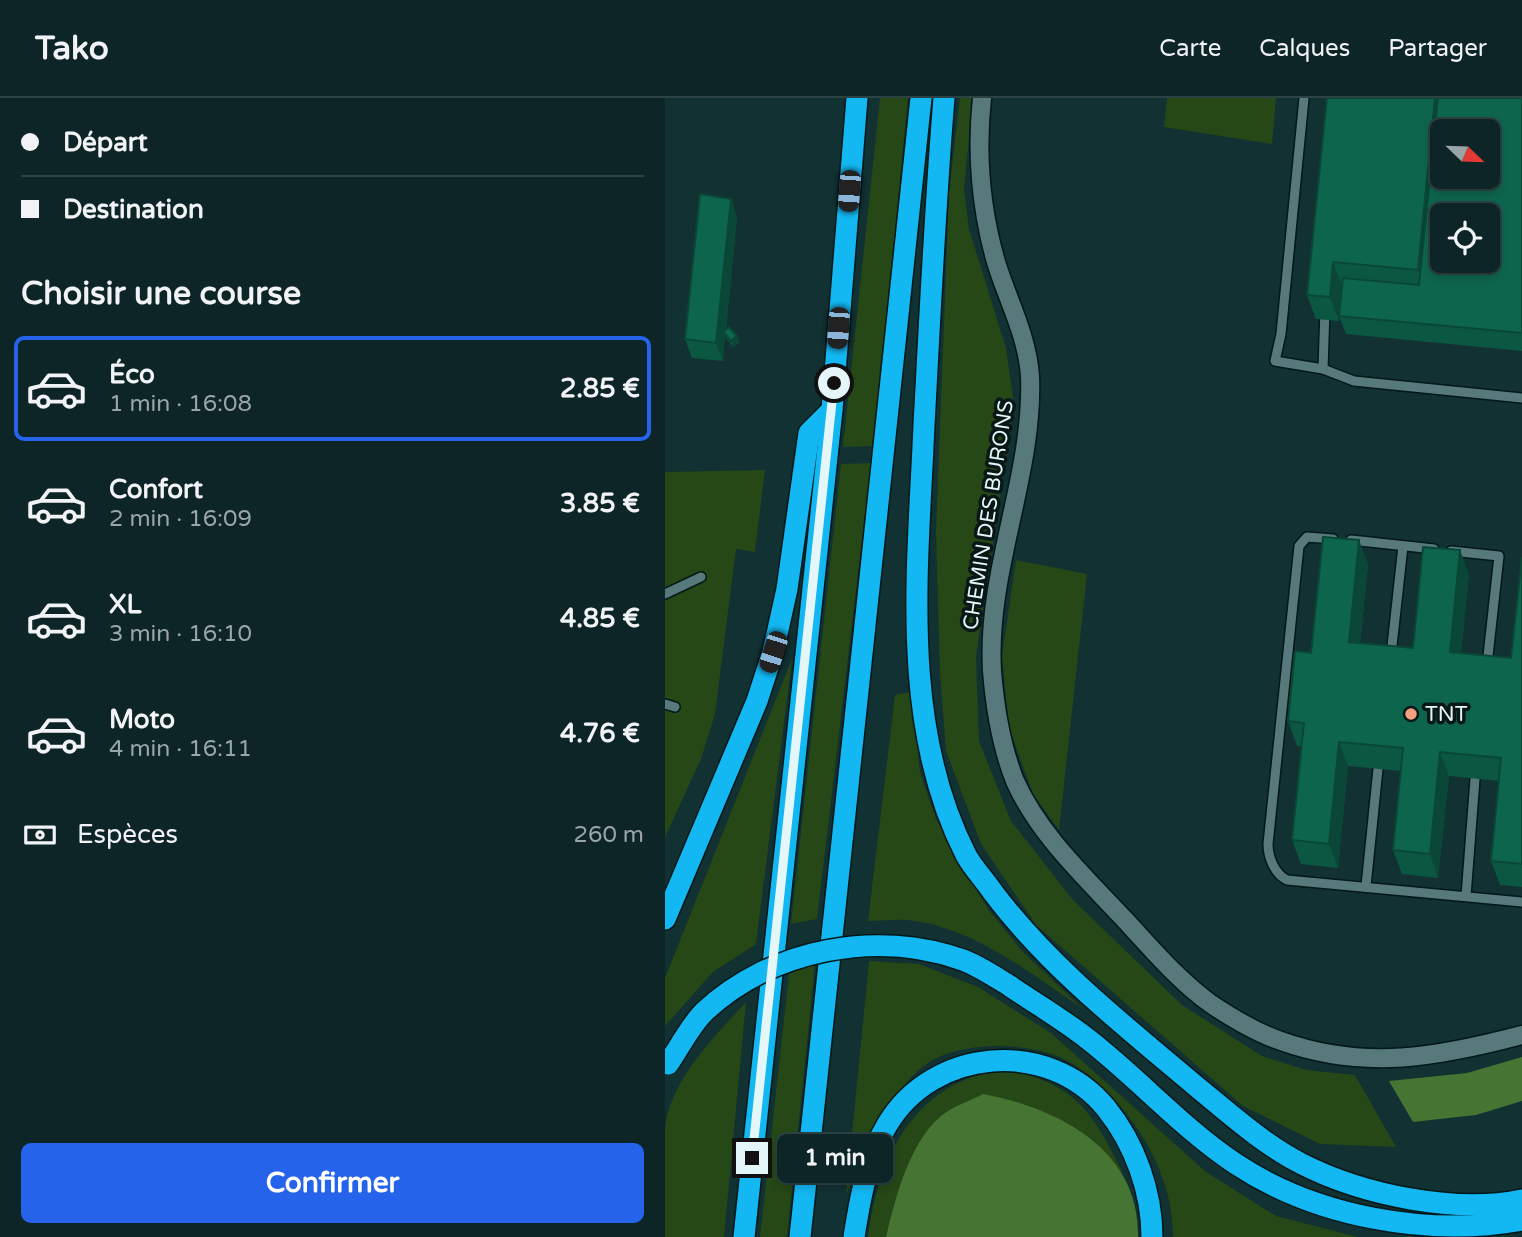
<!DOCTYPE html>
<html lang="fr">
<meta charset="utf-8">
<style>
body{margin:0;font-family:"Varela Round",sans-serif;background:#162d2e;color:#f1f3f6;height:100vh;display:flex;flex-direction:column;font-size:26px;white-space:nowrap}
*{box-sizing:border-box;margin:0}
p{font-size:23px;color:#9aa5a7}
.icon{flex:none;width:38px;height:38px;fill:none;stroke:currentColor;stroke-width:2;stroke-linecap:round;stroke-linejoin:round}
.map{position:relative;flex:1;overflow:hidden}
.side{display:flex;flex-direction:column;background:#0d2526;width:665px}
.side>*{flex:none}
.guide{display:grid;align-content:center;height:154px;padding:0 21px;background:#0d2526}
.needle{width:46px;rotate:113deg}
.tools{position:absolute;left:765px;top:21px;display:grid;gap:14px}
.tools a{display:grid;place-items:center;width:70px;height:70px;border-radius:10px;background:#0d2526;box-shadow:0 4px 10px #0003,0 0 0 2px #2d4243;font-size:35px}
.end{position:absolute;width:32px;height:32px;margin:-16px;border:9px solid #e4f6f7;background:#111;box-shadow:0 0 0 4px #111}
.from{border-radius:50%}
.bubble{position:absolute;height:49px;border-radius:10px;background:#0d2526;box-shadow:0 4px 10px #0003,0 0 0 2px #2d4243;font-size:23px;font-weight:700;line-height:49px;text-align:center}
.car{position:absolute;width:21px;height:42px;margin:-21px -10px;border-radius:9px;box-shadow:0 0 5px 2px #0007;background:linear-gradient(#222 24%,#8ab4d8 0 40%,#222 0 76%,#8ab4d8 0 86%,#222 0)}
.guide b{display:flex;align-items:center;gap:24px;height:66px;font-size:26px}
.guide b+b{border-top:2px solid #2d4243}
.guide i{width:18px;height:18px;background:#f1f3f6}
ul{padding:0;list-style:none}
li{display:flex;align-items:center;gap:21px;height:105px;margin:0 14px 10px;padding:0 7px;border:4px solid transparent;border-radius:10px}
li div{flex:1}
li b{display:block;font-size:26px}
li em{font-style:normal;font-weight:700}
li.selected{border-color:#2563eb}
li>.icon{width:63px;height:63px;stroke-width:1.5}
h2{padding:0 21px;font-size:32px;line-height:84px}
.pay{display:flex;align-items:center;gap:18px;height:77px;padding:0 21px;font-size:26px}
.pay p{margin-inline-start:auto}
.primary-button{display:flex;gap:14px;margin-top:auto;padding:14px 21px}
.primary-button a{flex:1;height:80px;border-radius:10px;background:#2563eb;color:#fff;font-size:28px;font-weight:700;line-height:80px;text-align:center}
header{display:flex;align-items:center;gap:42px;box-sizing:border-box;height:98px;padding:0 35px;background:#0d2526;border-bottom:2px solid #2d4243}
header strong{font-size:33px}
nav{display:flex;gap:38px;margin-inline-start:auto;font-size:24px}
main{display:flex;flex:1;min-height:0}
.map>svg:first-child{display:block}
.green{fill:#254816}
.forest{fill:#457433}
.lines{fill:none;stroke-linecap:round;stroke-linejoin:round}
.lane-casing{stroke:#021819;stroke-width:12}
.street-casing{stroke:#021819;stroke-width:21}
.highway-casing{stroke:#021819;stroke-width:24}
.lane{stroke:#58797b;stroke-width:9}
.street{stroke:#58797b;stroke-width:18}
.highway{stroke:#13b7f2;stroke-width:21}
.highway-bridge-casing{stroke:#021819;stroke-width:24;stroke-linecap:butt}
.highway-bridge{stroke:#13b7f2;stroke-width:21}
.wall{fill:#0c5742}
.shaded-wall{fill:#0a4736}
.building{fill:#0e654d;stroke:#0a4736;stroke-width:2;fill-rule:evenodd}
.route{stroke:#e4f6f7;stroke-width:9}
.poi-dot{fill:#f2a17e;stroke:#091717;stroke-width:2.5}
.labels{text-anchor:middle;stroke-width:7;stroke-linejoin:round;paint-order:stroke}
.street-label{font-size:21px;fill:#e4f6f7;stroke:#091717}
.poi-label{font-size:21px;fill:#e4f6f7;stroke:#091717;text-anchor:start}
</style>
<header>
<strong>Tako</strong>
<nav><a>Carte</a><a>Calques</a><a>Partager</a></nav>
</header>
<main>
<section class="side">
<div class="guide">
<b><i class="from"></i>Départ</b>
<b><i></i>Destination</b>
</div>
<h2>Choisir une course</h2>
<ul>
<li class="selected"><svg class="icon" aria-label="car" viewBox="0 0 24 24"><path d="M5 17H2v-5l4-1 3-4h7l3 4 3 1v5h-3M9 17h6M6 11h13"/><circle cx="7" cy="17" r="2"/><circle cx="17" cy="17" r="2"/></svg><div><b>Éco</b><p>1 min · 16:08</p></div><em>2.85 €</em></li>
<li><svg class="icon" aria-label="car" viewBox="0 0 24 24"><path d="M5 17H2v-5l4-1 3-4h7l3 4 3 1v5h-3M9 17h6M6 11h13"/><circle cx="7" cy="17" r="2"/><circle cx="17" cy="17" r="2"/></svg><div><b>Confort</b><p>2 min · 16:09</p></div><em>3.85 €</em></li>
<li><svg class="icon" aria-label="car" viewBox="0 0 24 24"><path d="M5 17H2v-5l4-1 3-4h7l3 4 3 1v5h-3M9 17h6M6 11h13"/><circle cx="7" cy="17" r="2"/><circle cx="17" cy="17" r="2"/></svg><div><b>XL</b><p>3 min · 16:10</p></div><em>4.85 €</em></li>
<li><svg class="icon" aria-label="car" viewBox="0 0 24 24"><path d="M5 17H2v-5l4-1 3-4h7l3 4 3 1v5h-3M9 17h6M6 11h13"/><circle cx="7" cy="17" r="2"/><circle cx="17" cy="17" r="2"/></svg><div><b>Moto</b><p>4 min · 16:11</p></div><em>4.76 €</em></li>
</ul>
<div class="pay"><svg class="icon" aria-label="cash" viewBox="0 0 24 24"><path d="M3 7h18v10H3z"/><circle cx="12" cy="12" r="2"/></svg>Espèces<p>260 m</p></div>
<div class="primary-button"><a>Confirmer</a></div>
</section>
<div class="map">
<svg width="857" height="1139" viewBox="0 0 857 1139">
<rect width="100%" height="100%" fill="#113133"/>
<g class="green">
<polygon points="215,0 243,0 209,348 178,349"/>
<polygon points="295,0 308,0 299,91 304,131 341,250 349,306 311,558 314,643 346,723 408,802 517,907 597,958 641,972 690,977 731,1049 655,1046 578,1008 371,827 316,746 281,653 275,574 271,433 284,94"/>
<polygon points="502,0 611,0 607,46 499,29"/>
<polygon points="206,365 152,821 126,826 176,366"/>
<polygon points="100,372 90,454 71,451 50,616 36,661 0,739 0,374"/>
<polygon points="351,462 422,476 394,732 368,696 344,630 337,558"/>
<polygon points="127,561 91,846 48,874 0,928 0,880"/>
<path d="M246,594l9,80 16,47 52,90 34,42 61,58c-51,-35 -113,-84 -177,-89 -13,-1 -26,1 -38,1l27,-226z"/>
<path d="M204,863l50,3 59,23 73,46 155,139 70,44 82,21h-185c1,-67 -45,-137 -100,-173 -25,-16 -64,-20 -93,-17 -18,2 -39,6 -55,18 -37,27 -59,89 -79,130z"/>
<polygon points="150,866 122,1139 95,1139 124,876"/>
<path d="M81,904l-22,235h-59c0,-36 0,-73 0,-109 5,-48 50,-92 81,-126z"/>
<path d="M345,972c69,16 84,45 114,105l-33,-37 -196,62 -9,37h-18c9,-67 35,-135 104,-160 12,-4 26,-5 38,-7z"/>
</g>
<g class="forest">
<polygon points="857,959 857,1003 811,1017 748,1024 724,983 802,975"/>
<path d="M318,996c75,14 157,55 155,143h-252c9,-39 26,-104 62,-126 11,-7 24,-11 35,-17z"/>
</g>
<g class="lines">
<g class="lane-casing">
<g id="lane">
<polyline points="639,0 616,236 610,263 658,271 689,283 857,300"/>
<polyline points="658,271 660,211"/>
<path d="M668,441l-26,-2 -8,9 -31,298c0,14 7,30 19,36l235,22"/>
<polyline points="686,442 769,451"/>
<polyline points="786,453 834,458 822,567"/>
<polyline points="0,496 36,479"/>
<polyline points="726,557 738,448"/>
<polyline points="0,606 10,609"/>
<polyline points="701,788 713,671"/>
<polyline points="801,798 810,681"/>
</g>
</g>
<g class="street-casing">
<path id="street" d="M317,0c-6,54 -1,112 14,164 12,39 31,73 34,114 4,99 -44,195 -38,295 3,37 9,75 23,110 24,54 71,97 111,140 26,28 53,60 85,83 21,14 46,29 70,37 84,30 158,16 241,-6"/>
</g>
<g class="highway-casing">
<g id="highway">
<path d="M279,0c-9,109 -14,218 -20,327 -6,142 -25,299 42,430 7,13 18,24 26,36 57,76 133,135 205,196 33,27 66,57 105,77 61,31 154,50 220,36"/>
<polyline points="0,821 92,603 108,554 122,491 144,335 167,312"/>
<path d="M345,888c26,18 54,34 79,54 50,39 93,88 147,124 80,53 192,73 286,56"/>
<polyline points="79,1139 167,312 192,0"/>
<polyline points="135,1139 256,0"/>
<path d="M189,1139c6,-38 13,-79 33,-112 46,-78 162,-87 219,-17 29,36 46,84 46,129"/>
</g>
</g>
<use href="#lane" class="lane"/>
<use href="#street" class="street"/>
<use href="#highway" class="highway"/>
<g class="highway-bridge-casing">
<path id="highway-bridge" d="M3,966c11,-16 22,-38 36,-52 67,-63 173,-83 259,-52 16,6 32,17 47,26"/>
</g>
<use href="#highway-bridge" class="highway-bridge"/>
</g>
<g class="wall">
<polygon points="662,0 857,0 857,253 681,236 674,218 677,188 674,223 651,221 642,197"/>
<polygon points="66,101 72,119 61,231 75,244 68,249 60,239 58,263 27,260 20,241"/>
<polygon points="857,459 857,789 835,787 826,763 834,683 784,678 773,780 737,776 728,752 736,673 683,668 673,770 636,766 627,742 636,648 632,648 623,623 646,555 703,466 695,545 748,550 804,476 796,555 846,560"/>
</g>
<g class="shaded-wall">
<polygon points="770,0 781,0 762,196 753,172"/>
<polygon points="66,101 72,119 60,236 58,234 60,239 58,263 51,245"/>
<polygon points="668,164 677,188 674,223 665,199"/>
<polygon points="72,238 75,244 68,249 66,243"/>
<polygon points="694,442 703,466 693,568 684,544"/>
<polygon points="795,452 804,476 794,578 785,554"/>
<polygon points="674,644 683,668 673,770 664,746"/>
<polygon points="775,654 784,678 773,780 765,756"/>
</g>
<g class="building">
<polygon points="662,0 770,0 753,172 668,164 665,199 642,197"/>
<path d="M773,0h84v235l-183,-17 4,-38 76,7zM777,33h45v46h-45zM777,117h45v46h-45z"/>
<polygon points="35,96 66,101 51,245 20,241"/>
<polygon points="64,229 72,238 66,243 58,234"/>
<polygon points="658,439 694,442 684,544 748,550 758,449 795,452 785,554 846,560 857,459 857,766 826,763 836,660 775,654 765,756 728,752 738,650 674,644 664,746 627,742 639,625 623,623 630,553 646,555"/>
</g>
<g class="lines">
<polyline class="route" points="87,1060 169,285"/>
</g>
<circle class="poi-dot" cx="746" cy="616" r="7"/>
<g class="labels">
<g class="street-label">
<text transform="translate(323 417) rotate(-81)" y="7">CHEMIN DES BURONS</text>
</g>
<g class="poi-label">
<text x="760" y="623">TNT</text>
</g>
</g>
</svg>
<div class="tools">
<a><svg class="needle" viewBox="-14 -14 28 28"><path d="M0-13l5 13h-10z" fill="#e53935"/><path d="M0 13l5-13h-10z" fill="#9aa5a7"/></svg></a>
<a><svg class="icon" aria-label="locate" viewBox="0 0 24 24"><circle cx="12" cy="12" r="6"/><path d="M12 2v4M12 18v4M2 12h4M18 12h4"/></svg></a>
</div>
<i class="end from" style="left:169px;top:285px"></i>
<i class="end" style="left:87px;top:1060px"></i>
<div class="bubble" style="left:112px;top:1036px;width:116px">1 min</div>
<i class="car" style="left:184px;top:93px;rotate:184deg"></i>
<i class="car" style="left:173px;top:230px;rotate:184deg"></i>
<i class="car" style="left:108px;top:554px;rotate:198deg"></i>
</div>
</main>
